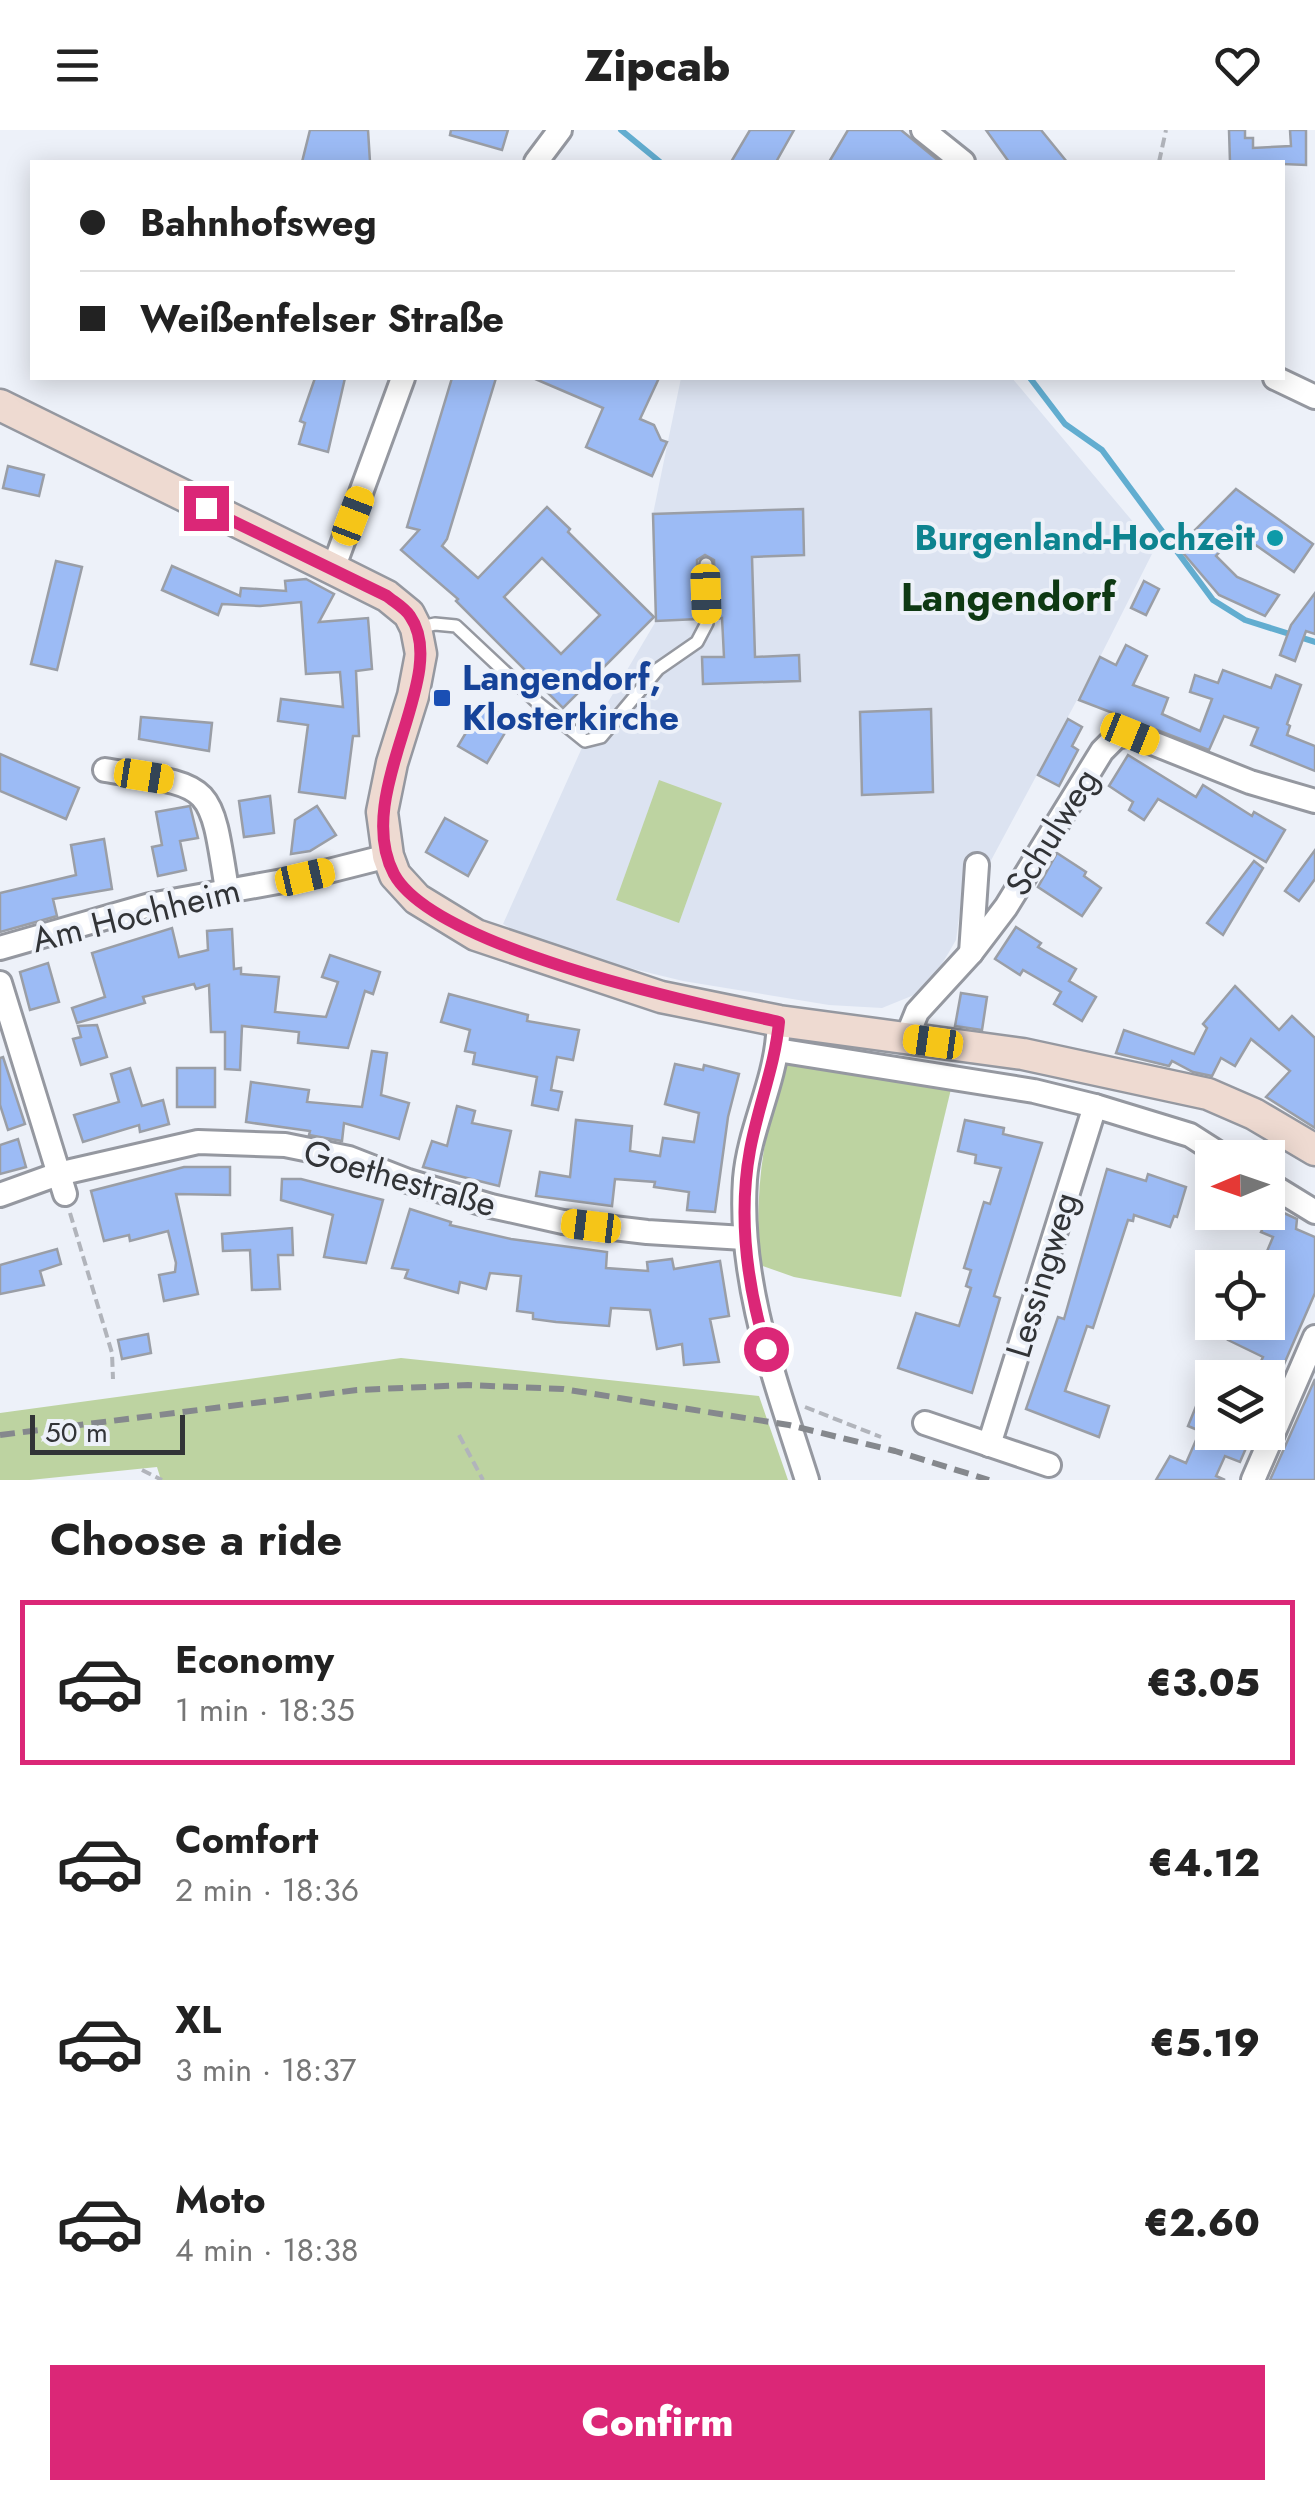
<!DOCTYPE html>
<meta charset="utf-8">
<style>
body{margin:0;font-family:Jost,sans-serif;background:#f6f6f6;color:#222;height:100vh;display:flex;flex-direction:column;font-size:38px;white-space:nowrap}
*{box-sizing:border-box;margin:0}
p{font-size:32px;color:#767676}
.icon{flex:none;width:55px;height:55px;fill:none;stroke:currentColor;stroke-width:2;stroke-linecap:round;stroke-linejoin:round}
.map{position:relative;height:1350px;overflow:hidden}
.drawer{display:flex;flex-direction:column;background:#fff;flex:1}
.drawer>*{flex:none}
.top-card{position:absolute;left:30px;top:30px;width:1255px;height:220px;border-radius:0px;box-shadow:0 5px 25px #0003;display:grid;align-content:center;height:220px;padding:0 50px;background:#fff}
.needle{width:65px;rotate:268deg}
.controls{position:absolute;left:1195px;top:1010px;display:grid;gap:20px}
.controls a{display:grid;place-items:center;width:90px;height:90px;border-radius:0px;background:#fff;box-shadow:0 5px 25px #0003;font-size:50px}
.scale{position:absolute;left:30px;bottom:25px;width:155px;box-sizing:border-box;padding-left:10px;border:5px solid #323437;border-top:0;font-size:28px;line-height:35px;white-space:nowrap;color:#323437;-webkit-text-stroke:8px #edf1f9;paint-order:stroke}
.end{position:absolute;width:45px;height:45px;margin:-22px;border:12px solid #db2777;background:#fff;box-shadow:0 0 0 5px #fff}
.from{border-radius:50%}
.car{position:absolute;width:30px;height:60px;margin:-30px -15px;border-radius:12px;box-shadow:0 0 8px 2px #0007;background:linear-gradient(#f5c518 24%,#345 0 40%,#f5c518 0 76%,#345 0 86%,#f5c518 0)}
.top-card b{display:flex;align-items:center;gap:35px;height:95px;font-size:38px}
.top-card b+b{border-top:2px solid #e0e0e0}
.top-card i{width:25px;height:25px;background:#222}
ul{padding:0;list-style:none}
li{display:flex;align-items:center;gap:30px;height:165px;margin:0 20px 15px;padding:0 30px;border:5px solid transparent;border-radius:0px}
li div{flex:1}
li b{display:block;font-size:38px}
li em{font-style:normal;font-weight:800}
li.selected{border-color:#db2777}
li>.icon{width:90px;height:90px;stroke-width:1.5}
h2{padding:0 50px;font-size:45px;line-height:120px}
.action{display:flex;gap:20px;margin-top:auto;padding:20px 50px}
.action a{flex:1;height:115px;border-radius:0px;background:#db2777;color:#fff;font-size:40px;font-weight:800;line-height:115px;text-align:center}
header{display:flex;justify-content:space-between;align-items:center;height:130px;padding:0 50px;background:#fff;font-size:45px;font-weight:800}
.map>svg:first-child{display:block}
.built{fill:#dce3f1}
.green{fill:#bdd3a1}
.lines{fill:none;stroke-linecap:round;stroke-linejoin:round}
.stream{stroke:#62add0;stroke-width:6}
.building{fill:#9cbbf5;stroke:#9a9ea6;stroke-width:2.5;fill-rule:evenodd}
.lane-casing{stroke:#9598a0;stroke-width:16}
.street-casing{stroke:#9598a0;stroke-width:28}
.secondary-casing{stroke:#9598a0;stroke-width:35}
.path{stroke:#b1b4bb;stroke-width:4;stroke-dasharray:10 5;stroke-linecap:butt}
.lane{stroke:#fff;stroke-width:11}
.street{stroke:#fff;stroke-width:22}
.secondary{stroke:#eedad1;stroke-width:30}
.rail{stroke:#85888d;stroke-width:6;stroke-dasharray:15 8;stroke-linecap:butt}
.route{stroke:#db2777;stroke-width:12}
.culture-dot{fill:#0f9aa8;stroke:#edf1f9;stroke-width:4}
.transit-dot{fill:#1a4fb4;stroke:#edf1f9;stroke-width:4}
.labels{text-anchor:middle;stroke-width:8;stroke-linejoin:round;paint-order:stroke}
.culture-label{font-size:35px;font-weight:bold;fill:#0d838f;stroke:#edf1f9;text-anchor:end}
.transit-label{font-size:35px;font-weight:bold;fill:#164399;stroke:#edf1f9;text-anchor:start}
.street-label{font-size:35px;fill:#323437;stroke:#edf1f9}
.quarter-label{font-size:40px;font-weight:bold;fill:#0e3913;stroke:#edf1f9}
</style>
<header><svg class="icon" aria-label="menu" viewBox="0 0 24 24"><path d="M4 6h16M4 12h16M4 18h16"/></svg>Zipcab<svg class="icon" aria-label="heart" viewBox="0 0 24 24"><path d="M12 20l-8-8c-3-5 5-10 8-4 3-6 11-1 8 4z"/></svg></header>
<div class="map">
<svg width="1315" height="1350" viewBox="0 0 1315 1350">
<rect width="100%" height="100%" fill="#edf1f9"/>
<polygon class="built" points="681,248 1012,248 1155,418 1100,527 988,736 966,734 956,810 935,846 914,865 882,878 829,875 683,851 539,816 503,794 585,611 656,491 696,489 693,383 653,384"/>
<g class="green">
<polygon points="659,650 722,673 679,793 616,770"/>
<path d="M786,932l165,27 -50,208 -107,-20 -34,-12c-6,-70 3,-136 26,-203z"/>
<polygon points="401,1228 759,1266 788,1350 161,1350 157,1337 30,1350 0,1350 0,1283"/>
</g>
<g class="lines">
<g class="stream">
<polyline points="621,0 660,32"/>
<polyline points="1030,248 1065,294 1102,320 1213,470 1245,490 1315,512"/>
</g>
</g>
<g class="building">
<polygon points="310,0 368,0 370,32 302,32"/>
<polygon points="451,0 508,0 502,20 450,5"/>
<polygon points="750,0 794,0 776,32 731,32"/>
<polygon points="848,0 901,0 940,32 829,32"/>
<polygon points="986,0 1041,0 1067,32 1009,32"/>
<polygon points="1229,0 1245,0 1245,8 1253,8 1253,18 1291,16 1290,0 1306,0 1306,35 1230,32"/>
<polygon points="315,248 345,248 328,322 299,314 305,293 300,291"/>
<path d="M452,248h44l-49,161 -5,7 36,32 69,-71 23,22 -2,3 86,85 -91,91 -107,-107 2,-2 -57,-49 18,-20 -12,-3zM542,428l58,57 -39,39 -57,-57z"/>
<polygon points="533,248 659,248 640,289 654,295 661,310 667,312 652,346 586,317 603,278"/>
<polygon points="8,336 44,345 39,366 3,358"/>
<polygon points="1236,359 1313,414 1294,442 1237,402 1216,426 1237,447 1279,465 1265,486 1219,465 1178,417"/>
<polygon points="803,379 804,425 752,427 755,527 799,525 800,551 703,554 702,527 724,527 722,488 716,489 714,430 705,425 697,430 698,489 656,491 653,384"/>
<polygon points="56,431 82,437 57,540 31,534"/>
<polygon points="172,436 240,466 241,458 286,461 285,451 306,449 334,464 319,492 368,488 372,539 356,541 359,606 353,606 345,668 299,662 308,595 278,591 281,569 343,577 340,542 306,544 301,472 260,476 222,474 218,485 162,460"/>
<polygon points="1144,451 1159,459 1146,485 1131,478"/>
<polygon points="1315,463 1315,504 1306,501 1295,531 1280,525 1291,495"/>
<polygon points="1126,515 1147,526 1133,555 1168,568 1162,584 1200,601 1212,569 1190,562 1195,545 1218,553 1223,540 1271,558 1276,545 1301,555 1287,594 1290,596 1287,605 1315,616 1315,641 1251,615 1258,598 1224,586 1209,620 1079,570 1100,527 1116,535"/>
<polygon points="483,574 512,591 487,633 458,616"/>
<polygon points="931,579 933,662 862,665 860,582"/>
<polygon points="141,587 212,593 209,621 139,609"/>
<polygon points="1068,589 1082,597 1072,616 1078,620 1059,656 1038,645"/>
<polygon points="0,624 79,658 66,689 0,661"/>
<polygon points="1128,625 1196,667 1203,655 1252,686 1254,682 1285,700 1266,732 1158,669 1144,690 1129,680 1133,672 1109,656"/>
<polygon points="270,666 274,703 244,707 239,671"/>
<polygon points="190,676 198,708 180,711 186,740 158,746 152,717 162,715 156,682"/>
<polygon points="317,676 336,705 310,721 291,724 295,690"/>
<polygon points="445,688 487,711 468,746 426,722"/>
<polygon points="104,709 112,759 53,769 57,786 0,802 0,763 76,745 71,715"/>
<polygon points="1315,720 1315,749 1299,771 1285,761"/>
<polygon points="1057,723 1086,742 1084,746 1101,758 1082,786 1038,757"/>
<polygon points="1254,731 1263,738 1223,805 1207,793"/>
<polygon points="1016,797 1041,813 1038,817 1076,839 1069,851 1096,867 1082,891 1054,874 1061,862 1023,840 1020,845 995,829"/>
<polygon points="172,798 179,827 208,820 207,801 232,799 234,839 241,838 241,844 279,847 275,882 326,887 338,852 322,847 330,825 380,842 373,864 365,861 348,918 298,913 299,902 242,896 240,940 225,939 225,902 211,902 209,855 196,859 194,854 143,867 145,873 77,893 72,878 105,867 92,823"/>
<polygon points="48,833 59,872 30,880 20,842"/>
<polygon points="1235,856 1279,900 1292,886 1315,908 1315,998 1266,967 1290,941 1251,909 1235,936 1221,928 1212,946 1193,942 1172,931 1169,936 1116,923 1124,900 1194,924 1207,898 1203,894"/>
<polygon points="961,863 987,867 982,900 955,896"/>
<polygon points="449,864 528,885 527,891 579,900 573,930 557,927 551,960 562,962 558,980 532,975 537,947 473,934 475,923 465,921 470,900 441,892"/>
<polygon points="97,895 107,927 81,935 73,909 81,907 78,896"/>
<polygon points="372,921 387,923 381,965 409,973 399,1009 344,993 342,1011 309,1005 310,1001 246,992 251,952 309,960 307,972 362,977"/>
<polygon points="3,927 25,994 8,1000 0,975 0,928"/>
<polygon points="675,934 703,940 704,935 739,944 728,987 715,1082 687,1080 689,1062 654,1057 655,1052 615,1049 612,1076 536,1066 540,1042 570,1047 576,990 632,996 630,1021 660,1026 663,1008 694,1012 699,983 665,974"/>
<polygon points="130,938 142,976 163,970 169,994 140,1002 139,995 83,1012 74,985 119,972 111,944"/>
<rect x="177" y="938" width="38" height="39"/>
<polygon points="457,976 475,981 472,993 511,1001 499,1056 423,1037 432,1011 447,1016"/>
<polygon points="965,990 1004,998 1003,1004 1042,1013 994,1166 1000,1168 972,1263 898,1238 916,1183 959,1196 971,1158 966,1156 971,1140 964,1138 984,1072 990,1074 1001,1038 975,1033 976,1025 958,1021"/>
<polygon points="18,1009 26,1037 0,1044 0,1015"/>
<polygon points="184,1037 230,1037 230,1065 176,1064 198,1164 164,1171 159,1145 175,1142 176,1133 168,1101 130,1111 129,1105 104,1111 91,1061"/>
<polygon points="1107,1039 1146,1051 1148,1044 1186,1057 1177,1087 1174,1086 1170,1097 1134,1085 1133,1091 1128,1090 1093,1198 1087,1196 1065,1261 1109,1276 1099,1307 1026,1279 1058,1187 1064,1189"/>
<polygon points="282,1049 301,1049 383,1070 366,1133 324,1127 333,1085 281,1070"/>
<polygon points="410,1079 451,1092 450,1095 511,1109 607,1122 606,1138 648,1141 647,1132 672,1129 674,1139 720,1131 729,1186 710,1189 719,1232 684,1235 682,1214 657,1219 650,1180 611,1178 609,1196 556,1192 533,1189 533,1183 517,1181 521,1146 490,1143 486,1159 460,1152 458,1163 405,1148 408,1140 392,1138"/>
<polygon points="1270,1083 1282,1089 1284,1083 1297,1089 1296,1099 1315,1107 1315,1163 1278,1248 1253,1248 1263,1227 1228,1210 1236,1192 1268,1192 1268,1180 1280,1153 1268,1147 1268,1138 1260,1138 1273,1107 1261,1102"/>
<polygon points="292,1098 293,1125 278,1125 280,1159 252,1160 250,1120 223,1121 222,1104"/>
<polygon points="57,1119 61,1134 40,1141 44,1155 0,1164 0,1135"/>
<polygon points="148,1204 151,1223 122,1229 118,1210"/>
<polygon points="1315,1249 1315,1350 1270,1350 1279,1330"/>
<polygon points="1212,1272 1212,1302 1253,1302 1240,1332 1225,1326 1216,1346 1225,1350 1156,1350 1170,1326 1186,1333 1200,1301 1188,1296 1197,1274 1209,1279"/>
</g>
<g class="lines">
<g class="lane-casing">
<polyline id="lane" points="416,498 435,494 456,496 538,573 585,611 601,607 658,539 697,512 707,493 706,434"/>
</g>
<g class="street-casing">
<g id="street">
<polyline points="923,0 963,32"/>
<polyline points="536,32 560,0"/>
<polyline points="1275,248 1315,267"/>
<polyline points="333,439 403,248"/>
<path d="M105,640c108,17 105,10 122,120"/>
<polyline points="0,818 150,775 305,747 388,726"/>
<polyline points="971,823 977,735"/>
<polyline points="0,853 65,1064"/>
<path d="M778,906c-4,49 -29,94 -33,143 -7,104 31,203 62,301"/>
<polyline points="906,909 917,882 971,823 1006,777 1102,621 1116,607 1130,604 1250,652 1315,671"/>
<polyline points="777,920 1034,961 1095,976 989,1315"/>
<polyline points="1095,976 1190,1005 1226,1028"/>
<polyline points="1268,1053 1315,1082"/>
<polyline points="0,1065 58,1044 198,1012 285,1015 349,1028 408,1051 491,1076 563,1092 647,1102 744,1108"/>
<polyline points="925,1293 1049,1335"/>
<polyline points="1253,1350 1315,1207"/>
</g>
</g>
<g class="secondary-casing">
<polyline id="secondary" points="0,275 333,439 387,466 409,484 416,498 421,524 413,566 392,633 382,682 388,726 395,745 417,769 476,805 661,867 779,891 1023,924 1208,964 1254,984 1315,1020"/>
</g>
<g class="path">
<polyline points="1159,32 1166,0"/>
<polyline points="70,1083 112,1223 113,1249"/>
<polyline points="805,1277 881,1307"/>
<polyline points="459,1305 483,1350"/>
<polyline points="142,1340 162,1350"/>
</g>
<use href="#lane" class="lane"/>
<use href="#street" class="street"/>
<use href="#secondary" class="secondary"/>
<polyline class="rail" points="0,1305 357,1260 468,1255 563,1259 789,1295 895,1321 989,1350"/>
</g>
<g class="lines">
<path class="route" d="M206,378l181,88c7,6 18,12 23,20 42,60 -59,177 -16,258 40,74 303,130 385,148 -4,44 -21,84 -29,128 -12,66 -3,135 16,199"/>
</g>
<circle class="culture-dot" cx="1275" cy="408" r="10"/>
<rect class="transit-dot" x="432" y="558" width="20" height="20" rx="5"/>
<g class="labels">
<g class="culture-label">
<text x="1255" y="420">Burgenland-Hochzeit</text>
</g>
<g class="transit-label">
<text x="462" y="560">Langendorf,<tspan x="462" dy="40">Klosterkirche</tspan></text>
</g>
<g class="street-label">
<text transform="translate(1052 702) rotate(-58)" y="12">Schulweg</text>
<text transform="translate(136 785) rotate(-14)" y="12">Am Hochheim</text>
<text transform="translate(400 1048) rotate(16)" y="12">Goethestraße</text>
<text transform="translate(1042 1145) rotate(-73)" y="12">Lessingweg</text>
</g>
<g class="quarter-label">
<text x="1008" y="481">Langendorf</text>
</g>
</g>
</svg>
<div class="controls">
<a><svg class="needle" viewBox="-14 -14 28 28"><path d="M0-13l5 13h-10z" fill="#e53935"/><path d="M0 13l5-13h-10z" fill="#767676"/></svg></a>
<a><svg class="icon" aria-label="locate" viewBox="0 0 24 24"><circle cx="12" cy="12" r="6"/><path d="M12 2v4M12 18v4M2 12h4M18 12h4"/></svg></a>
<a><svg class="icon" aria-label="layers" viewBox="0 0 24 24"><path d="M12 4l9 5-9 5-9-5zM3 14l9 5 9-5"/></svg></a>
</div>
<div class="scale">50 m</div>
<i class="end from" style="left:766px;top:1219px"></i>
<i class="end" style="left:206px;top:378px"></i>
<i class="car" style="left:353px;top:386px;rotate:21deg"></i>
<i class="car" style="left:706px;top:464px;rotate:178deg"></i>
<i class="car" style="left:1130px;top:604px;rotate:112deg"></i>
<i class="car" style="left:144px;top:646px;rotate:99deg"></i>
<i class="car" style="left:305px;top:747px;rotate:77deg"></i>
<i class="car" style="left:933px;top:912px;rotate:278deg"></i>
<i class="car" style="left:591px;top:1096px;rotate:277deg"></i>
<div class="top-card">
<b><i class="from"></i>Bahnhofsweg</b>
<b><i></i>Weißenfelser Straße</b>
</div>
</div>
<section class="drawer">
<h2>Choose a ride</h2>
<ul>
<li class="selected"><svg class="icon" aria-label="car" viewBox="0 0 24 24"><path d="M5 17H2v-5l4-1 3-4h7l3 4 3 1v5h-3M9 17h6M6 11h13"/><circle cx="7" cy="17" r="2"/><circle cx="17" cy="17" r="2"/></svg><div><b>Economy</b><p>1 min · 18:35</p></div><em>€3.05</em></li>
<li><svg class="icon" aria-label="car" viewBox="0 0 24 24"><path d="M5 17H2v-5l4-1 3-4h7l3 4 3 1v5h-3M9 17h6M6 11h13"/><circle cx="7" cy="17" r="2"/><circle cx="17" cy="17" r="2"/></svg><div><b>Comfort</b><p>2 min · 18:36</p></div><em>€4.12</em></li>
<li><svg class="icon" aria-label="car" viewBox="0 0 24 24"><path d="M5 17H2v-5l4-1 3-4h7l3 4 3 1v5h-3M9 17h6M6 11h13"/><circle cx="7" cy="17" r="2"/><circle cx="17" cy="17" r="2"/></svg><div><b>XL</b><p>3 min · 18:37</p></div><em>€5.19</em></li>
<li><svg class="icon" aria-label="car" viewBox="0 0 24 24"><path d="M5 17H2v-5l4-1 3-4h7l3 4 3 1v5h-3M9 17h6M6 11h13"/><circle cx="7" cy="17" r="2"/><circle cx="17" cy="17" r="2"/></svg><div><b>Moto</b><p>4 min · 18:38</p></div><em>€2.60</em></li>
</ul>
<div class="action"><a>Confirm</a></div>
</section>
